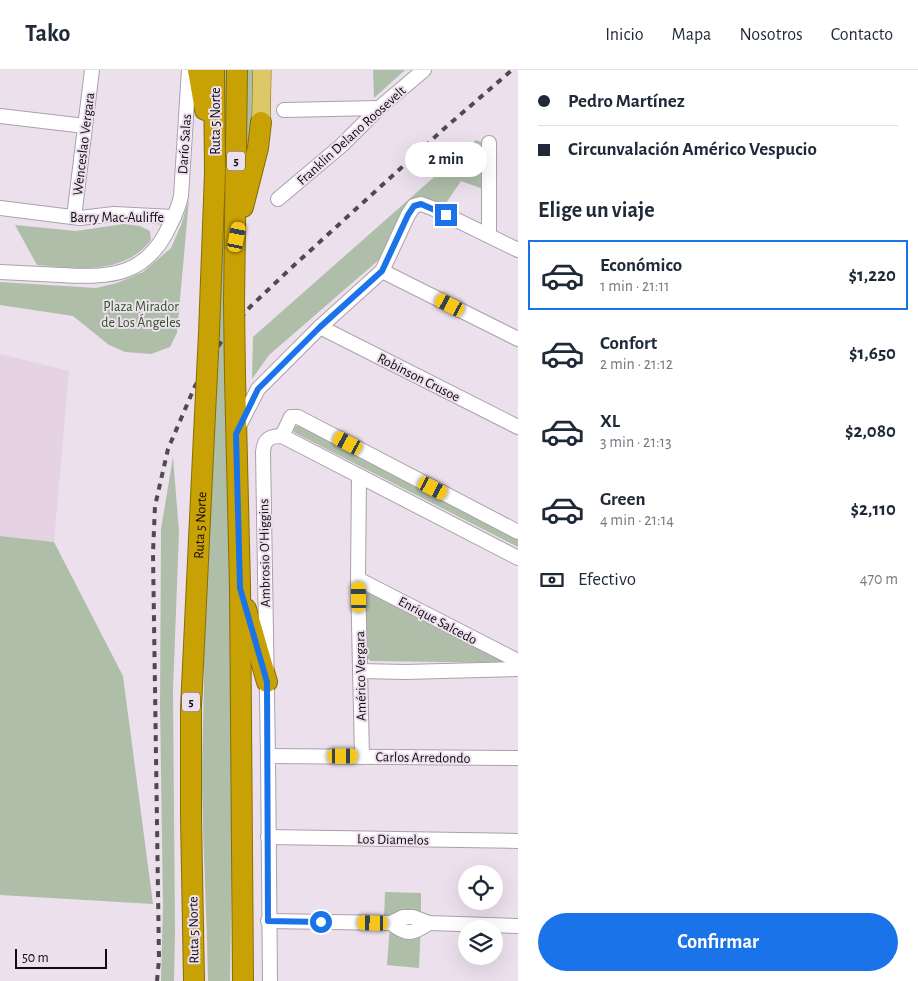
<!DOCTYPE html>
<html lang="es">
<meta charset="utf-8">
<style>
body{margin:0;font-family:"Alegreya Sans",sans-serif;background:#f6f6f7;color:#1f2937;height:100vh;display:flex;flex-direction:column;font-size:19px;white-space:nowrap}
*{box-sizing:border-box;margin:0}
p{font-size:16px;color:#747a83}
.icon{flex:none;width:28px;height:28px;fill:none;stroke:currentColor;stroke-width:2;stroke-linecap:round;stroke-linejoin:round}
.map{position:relative;flex:1;overflow:hidden}
.panel{display:flex;flex-direction:column;background:#fff;width:400px}
.panel>*{flex:none}
.hud{display:grid;align-content:center;height:110px;padding:0 20px;background:#fff}
.tools{position:absolute;left:458px;top:795px;display:grid;gap:10px}
.tools a{display:grid;place-items:center;width:45px;height:45px;border-radius:50%;background:#fff;box-shadow:0 5px 20px #0002;font-size:25px}
.scale{position:absolute;left:15px;bottom:12px;width:92px;box-sizing:border-box;padding-left:5px;border:2px solid #0f0b0f;border-top:0;font-size:14px;line-height:18px;white-space:nowrap;color:#0f0b0f;-webkit-text-stroke:4px #ece0ec;paint-order:stroke}
.end{position:absolute;width:22px;height:22px;margin:-11px;border:6px solid #1a73e8;background:#fff;box-shadow:0 0 0 2px #fff}
.from{border-radius:50%}
.bubble{position:absolute;height:35px;border-radius:18px;background:#fff;box-shadow:0 5px 20px #0002;font-size:16px;font-weight:600;line-height:35px;text-align:center}
.car{position:absolute;width:15px;height:30px;margin:-15px -8px;border-radius:6px;box-shadow:0 0 4px 1px #0007;background:linear-gradient(#f5c518 24%,#345 0 40%,#f5c518 0 76%,#345 0 86%,#f5c518 0)}
.hud b{display:flex;align-items:center;gap:18px;height:48px;font-size:19px}
.hud b+b{border-top:1px solid #e0e1e3}
.hud i{width:12px;height:12px;background:#1f2937}
ul{padding:0;list-style:none}
li{display:flex;align-items:center;gap:15px;height:70px;margin:0 10px 8px;padding:0 10px;border:2px solid transparent;border-radius:0px}
li div{flex:1}
li b{display:block;font-size:19px}
li em{font-style:normal;font-weight:600}
li.selected{border-color:#1a73e8}
li>.icon{width:45px;height:45px;stroke-width:1.5}
h2{padding:0 20px;font-size:22px;line-height:60px}
.pay{display:flex;align-items:center;gap:12px;height:55px;padding:0 20px;font-size:19px}
.pay p{margin-inline-start:auto}
.action{display:flex;gap:10px;margin-top:auto;padding:10px 20px}
.action a{flex:1;height:58px;border-radius:30px;background:#1a73e8;color:#fff;font-size:20px;font-weight:600;line-height:58px;text-align:center}
header{display:flex;align-items:center;gap:30px;box-sizing:border-box;height:70px;padding:0 25px;background:#fff;border-bottom:1px solid #e0e1e3}
header strong{font-size:24px}
nav{display:flex;gap:28px;margin-inline-start:auto;font-size:18px}
main{display:flex;flex:1;min-height:0}
.map>svg:first-child{display:block}
.built{fill:#e5d3e4}
.green{fill:#aebea9}
.lines{fill:none;stroke-linecap:round;stroke-linejoin:round}
.minor-casing{stroke:#aba0ab;stroke-width:16}
.major-casing{stroke:#876d08;stroke-width:19}
.highway-casing{stroke:#876d08;stroke-width:22}
.minor{stroke:#fff;stroke-width:14}
.major{stroke:#dec768;stroke-width:18}
.highway{stroke:#c8a204;stroke-width:20}
.rail{stroke:#504a50;stroke-width:4;stroke-dasharray:6 6;stroke-linecap:butt}
.highway-bridge-casing{stroke:#876d08;stroke-width:22;stroke-linecap:butt}
.highway-bridge{stroke:#c8a204;stroke-width:20}
.route{stroke:#1a73e8;stroke-width:6}
.labels{text-anchor:middle;stroke-width:4;stroke-linejoin:round;paint-order:stroke}
.shield{fill:#ece0ec;stroke:#514b51;stroke-width:1}
.shield-label{font-size:12px;font-weight:bold;fill:#0f0b0f}
.street-label{font-size:14px;fill:#0f0b0f;stroke:#ece0ec}
.park-label{font-size:14px;fill:#32512a;stroke:#ece0ec}
</style>
<header>
<strong>Tako</strong>
<nav><a>Inicio</a><a>Mapa</a><a>Nosotros</a><a>Contacto</a></nav>
</header>
<main>
<div class="map">
<svg width="518" height="911" viewBox="0 0 518 911">
<rect width="100%" height="100%" fill="#ece0ec"/>
<polygon class="built" points="0,284 69,301 54,472 0,466"/>
<g class="green">
<path d="M222,0h10l1,702 -3,209h-22c-1,-65 -5,-130 -6,-195 0,-51 3,-102 2,-153z"/>
<polygon points="246,0 258,0 254,58 242,109"/>
<polygon points="373,0 405,0 374,28"/>
<polygon points="476,70 486,74 483,119 461,111 444,136 429,129 417,131 381,188 269,285 252,309 253,267"/>
<polygon points="189,129 177,263 170,277 151,284 125,282 109,275 73,246 0,235 0,212 96,218 117,213 143,202 171,178 181,155"/>
<path d="M124,154l16,2 10,5 1,9c-26,35 -75,29 -114,25l-22,-40 61,6z"/>
<polygon points="296,356 300,356 518,469 518,477 295,363 293,360"/>
<polygon points="173,387 179,462 173,620 175,862 174,911 161,911 163,835 160,637 161,459"/>
<polygon points="0,466 54,472 123,606 153,834 0,825"/>
<polygon points="370,521 514,593 371,591 366,587 365,524"/>
<polygon points="385,822 421,823 421,851 419,898 387,895 390,854 384,848"/>
</g>
<g class="lines">
<g class="minor-casing">
<g id="minor">
<polyline points="284,40 379,38"/>
<polyline points="0,46 85,56"/>
<polyline points="489,73 489,165"/>
<polyline points="278,129 342,75 379,38 424,0"/>
<polyline points="0,138 80,148 114,144 174,147"/>
<polyline points="74,147 92,0"/>
<polyline points="382,201 518,269"/>
<path d="M0,202c20,1 41,2 61,3 50,3 86,1 109,-50 5,-10 9,-18 11,-29l8,-126"/>
<polyline points="320,257 518,357"/>
<polyline points="238,358 258,319 320,257 382,201 408,145 414,136 421,134 432,138 518,180"/>
<polyline points="282,366 291,347 298,347 518,462"/>
<polyline points="359,406 358,509 362,687"/>
<polyline points="358,509 518,591"/>
<polyline points="360,601 405,602 518,599"/>
<polyline points="268,686 518,688"/>
<polyline points="268,767 518,771"/>
<polyline points="268,851 391,853 403,847 413,847 429,853 518,856"/>
<path d="M391,853c16,13 22,11 38,0"/>
<path d="M270,911l-2,-225 -5,-304c1,-13 7,-16 19,-16l236,122"/>
</g>
</g>
<g class="major-casing">
<polyline id="major" points="261,52 262,0"/>
</g>
<g class="highway-casing">
<g id="highway">
<polyline points="198,0 205,40"/>
<polyline points="243,137 258,78 261,52"/>
<polyline points="234,233 237,0"/>
<polyline points="209,263 215,103 214,0"/>
<polyline points="235,307 240,517 243,911"/>
<polyline points="246,539 267,612"/>
<path id="s1" d="M194,911l-3,-164v-109l13,-274"/>
</g>
</g>
<use href="#minor" class="minor"/>
<use href="#major" class="major"/>
<use href="#highway" class="highway"/>
<polyline class="rail" points="157,911 159,889 153,483 155,436 168,379 195,316 221,272 250,237 290,199 446,57 512,0"/>
<g class="highway-bridge-casing">
<g id="highway-bridge">
<polyline points="234,233 235,307"/>
<polyline points="204,364 209,263"/>
</g>
</g>
<use href="#highway-bridge" class="highway-bridge"/>
</g>
<g class="lines">
<polyline class="route" points="321,852 268,851 267,612 240,518 236,364 258,319 320,257 382,201 408,145 414,136 421,134 446,145"/>
</g>
<g class="labels">
<g class="shield">
<rect x="227" y="81.5" width="18" height="19" rx="4"/>
<rect x="182" y="622.5" width="18" height="19" rx="4"/>
</g>
<g class="shield-label">
<text x="236" y="95">5</text>
<text x="191" y="636">5</text>
</g>
<g class="street-label">
<text transform="translate(215 51) rotate(-90)" y="5">Ruta 5 Norte</text>
<text transform="translate(351 65) rotate(-42)" y="5">Franklin Delano Roosevelt</text>
<text transform="translate(83 74) rotate(-83)" y="5">Wenceslao Vergara</text>
<text transform="translate(184 74) rotate(-86)" y="5">Darío Salas</text>
<text x="117" y="152">Barry Mac-Auliffe</text>
<text transform="translate(419 307) rotate(27)" y="5">Robinson Crusoe</text>
<text dy="5" stroke="none"><textPath href="#s1" startOffset="456">Ruta 5 Norte</textPath></text>
<text transform="translate(264 483) rotate(-91)" y="5">Ambrosio O'Higgins</text>
<text transform="translate(438 550) rotate(28)" y="5">Enrique Salcedo</text>
<text transform="translate(360 606) rotate(-91)" y="5">Américo Vergara</text>
<text transform="translate(423 687) rotate(1)" y="5">Carlos Arredondo</text>
<text transform="translate(393 769) rotate(1)" y="5">Los Diamelos</text>
<text transform="translate(193 860) rotate(-91)" y="5">Ruta 5 Norte</text>
</g>
<g class="park-label">
<text x="141" y="241">Plaza Mirador<tspan x="141" dy="16">de Los Ángeles</tspan></text>
</g>
</g>
</svg>
<div class="tools">
<a><svg class="icon" aria-label="locate" viewBox="0 0 24 24"><circle cx="12" cy="12" r="6"/><path d="M12 2v4M12 18v4M2 12h4M18 12h4"/></svg></a>
<a><svg class="icon" aria-label="layers" viewBox="0 0 24 24"><path d="M12 4l9 5-9 5-9-5zM3 14l9 5 9-5"/></svg></a>
</div>
<div class="scale">50 m</div>
<i class="end from" style="left:321px;top:852px"></i>
<i class="end" style="left:446px;top:145px"></i>
<div class="bubble" style="left:405px;top:72px;width:82px">2 min</div>
<i class="car" style="left:237px;top:167px;rotate:11deg"></i>
<i class="car" style="left:450px;top:235px;rotate:297deg"></i>
<i class="car" style="left:348px;top:373px;rotate:298deg"></i>
<i class="car" style="left:433px;top:418px;rotate:117deg"></i>
<i class="car" style="left:359px;top:527px;rotate:359deg"></i>
<i class="car" style="left:343px;top:686px;rotate:90deg"></i>
<i class="car" style="left:373px;top:853px;rotate:271deg"></i>
</div>
<section class="panel">
<div class="hud">
<b><i class="from"></i>Pedro Martínez</b>
<b><i></i>Circunvalación Américo Vespucio</b>
</div>
<h2>Elige un viaje</h2>
<ul>
<li class="selected"><svg class="icon" aria-label="car" viewBox="0 0 24 24"><path d="M5 17H2v-5l4-1 3-4h7l3 4 3 1v5h-3M9 17h6M6 11h13"/><circle cx="7" cy="17" r="2"/><circle cx="17" cy="17" r="2"/></svg><div><b>Económico</b><p>1 min · 21:11</p></div><em>$1,220</em></li>
<li><svg class="icon" aria-label="car" viewBox="0 0 24 24"><path d="M5 17H2v-5l4-1 3-4h7l3 4 3 1v5h-3M9 17h6M6 11h13"/><circle cx="7" cy="17" r="2"/><circle cx="17" cy="17" r="2"/></svg><div><b>Confort</b><p>2 min · 21:12</p></div><em>$1,650</em></li>
<li><svg class="icon" aria-label="car" viewBox="0 0 24 24"><path d="M5 17H2v-5l4-1 3-4h7l3 4 3 1v5h-3M9 17h6M6 11h13"/><circle cx="7" cy="17" r="2"/><circle cx="17" cy="17" r="2"/></svg><div><b>XL</b><p>3 min · 21:13</p></div><em>$2,080</em></li>
<li><svg class="icon" aria-label="car" viewBox="0 0 24 24"><path d="M5 17H2v-5l4-1 3-4h7l3 4 3 1v5h-3M9 17h6M6 11h13"/><circle cx="7" cy="17" r="2"/><circle cx="17" cy="17" r="2"/></svg><div><b>Green</b><p>4 min · 21:14</p></div><em>$2,110</em></li>
</ul>
<div class="pay"><svg class="icon" aria-label="cash" viewBox="0 0 24 24"><path d="M3 7h18v10H3z"/><circle cx="12" cy="12" r="2"/></svg>Efectivo<p>470 m</p></div>
<div class="action"><a>Confirmar</a></div>
</section>
</main>
